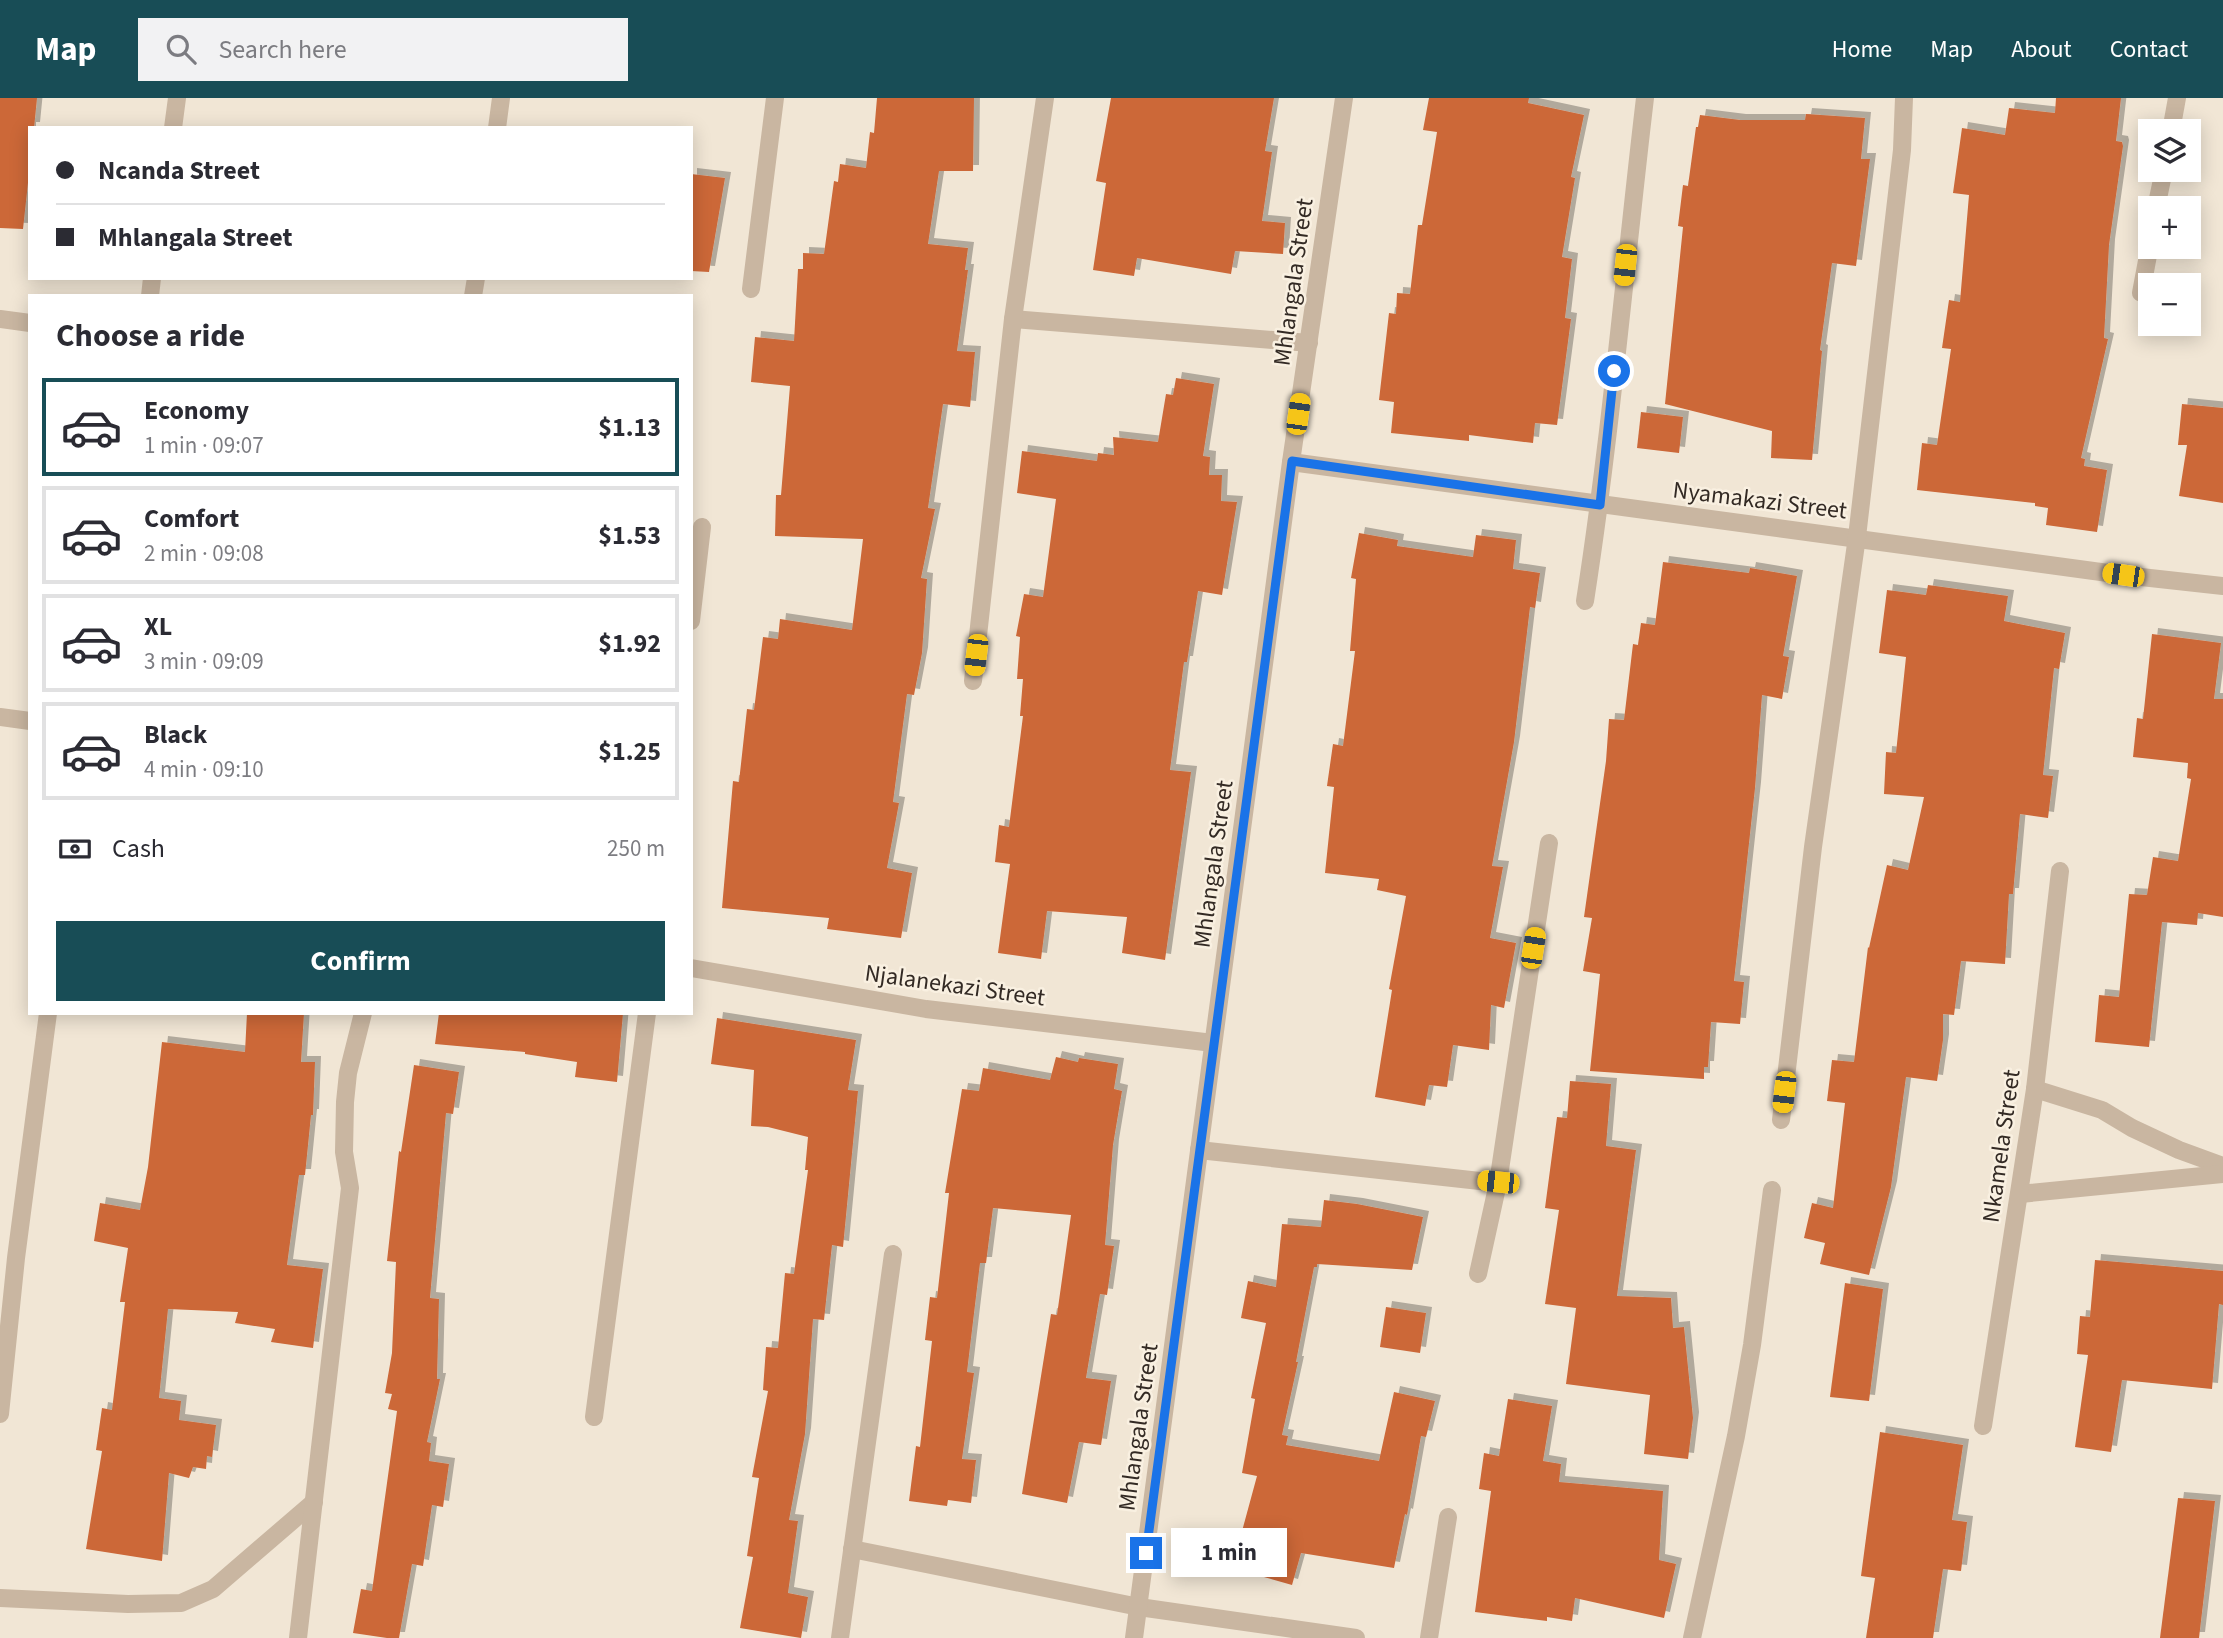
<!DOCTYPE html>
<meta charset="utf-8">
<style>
body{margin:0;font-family:"Source Sans 3",sans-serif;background:#f2f2f3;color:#2b2b33;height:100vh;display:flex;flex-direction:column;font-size:26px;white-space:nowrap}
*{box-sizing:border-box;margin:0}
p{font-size:23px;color:#7c7c81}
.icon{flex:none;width:38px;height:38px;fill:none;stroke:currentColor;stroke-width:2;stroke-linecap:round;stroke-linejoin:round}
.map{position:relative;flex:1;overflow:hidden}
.sheet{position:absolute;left:28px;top:196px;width:665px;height:721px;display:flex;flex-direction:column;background:#fff;border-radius:0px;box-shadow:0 4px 18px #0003}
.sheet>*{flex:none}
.guide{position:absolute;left:28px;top:28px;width:665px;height:154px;border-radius:0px;box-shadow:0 4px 18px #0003;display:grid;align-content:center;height:154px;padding:0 28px;background:#fff}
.controls{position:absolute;left:2138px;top:21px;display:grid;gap:14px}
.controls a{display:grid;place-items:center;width:63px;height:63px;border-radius:0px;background:#fff;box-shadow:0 4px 18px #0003;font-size:35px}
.end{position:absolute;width:32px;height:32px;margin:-16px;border:9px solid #1a73e8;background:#fff;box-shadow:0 0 0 4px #fff}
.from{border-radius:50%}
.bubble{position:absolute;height:49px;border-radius:0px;background:#fff;box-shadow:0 4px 18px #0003;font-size:23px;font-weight:700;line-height:49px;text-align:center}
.car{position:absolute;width:21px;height:42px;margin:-21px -10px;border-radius:9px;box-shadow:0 0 5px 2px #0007;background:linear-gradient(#f5c518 24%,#345 0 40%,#f5c518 0 76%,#345 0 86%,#f5c518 0)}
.guide b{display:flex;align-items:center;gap:24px;height:66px;font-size:26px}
.guide b+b{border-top:2px solid #e1e1e2}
.guide i{width:18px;height:18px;background:#2b2b33}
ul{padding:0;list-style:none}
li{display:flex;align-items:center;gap:21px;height:98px;margin:0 14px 10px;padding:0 14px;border:4px solid #e1e1e2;border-radius:0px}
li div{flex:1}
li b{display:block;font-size:26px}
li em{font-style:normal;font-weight:700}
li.on{border-color:#184d56}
li>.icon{width:63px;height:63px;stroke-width:1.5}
h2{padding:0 28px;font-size:32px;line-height:84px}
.pay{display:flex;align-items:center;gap:18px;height:77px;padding:0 28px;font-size:26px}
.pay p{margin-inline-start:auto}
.action{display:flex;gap:14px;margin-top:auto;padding:14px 28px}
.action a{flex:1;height:80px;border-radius:0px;background:#184d56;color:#fff;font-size:28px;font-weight:700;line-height:80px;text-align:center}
header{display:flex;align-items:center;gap:42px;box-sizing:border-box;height:98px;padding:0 35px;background:#184d56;color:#fff}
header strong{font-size:33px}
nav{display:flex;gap:38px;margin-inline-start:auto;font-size:24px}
.search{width:490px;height:63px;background:#f2f2f3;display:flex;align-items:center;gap:18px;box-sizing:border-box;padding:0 24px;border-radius:0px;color:#7c7c81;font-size:26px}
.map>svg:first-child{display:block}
.building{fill:#cc6738;filter:url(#shadow)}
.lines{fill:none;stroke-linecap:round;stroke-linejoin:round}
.minor{stroke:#c9b6a1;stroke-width:18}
.route{stroke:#1a73e8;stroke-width:9}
.labels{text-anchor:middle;stroke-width:5;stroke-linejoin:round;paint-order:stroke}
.street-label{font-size:24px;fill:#332a24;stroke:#f9f0e1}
</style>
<header>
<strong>Map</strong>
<div class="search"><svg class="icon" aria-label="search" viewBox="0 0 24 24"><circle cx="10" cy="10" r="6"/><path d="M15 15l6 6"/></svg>Search here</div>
<nav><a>Home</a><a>Map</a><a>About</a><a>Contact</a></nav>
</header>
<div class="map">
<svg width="2223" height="1540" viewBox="0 0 2223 1540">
<defs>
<filter id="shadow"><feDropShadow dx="6" dy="-6" stdDeviation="0" flood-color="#0004"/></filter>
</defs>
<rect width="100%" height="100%" fill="#f1e6d5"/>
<g class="building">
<polygon points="0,0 37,0 34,30 30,30 30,66 23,131 0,130"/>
<polygon points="877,0 974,0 973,73 939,73 928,146 968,150 965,172 968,172 957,253 975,254 970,309 943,306 928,410 935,411 921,480 927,481 922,555 914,597 907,596 893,704 899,705 887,770 912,775 901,840 827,831 829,820 722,810 733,683 739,684 747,611 754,612 763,539 778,541 780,521 852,532 863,441 775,438 776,397 781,397 790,288 751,284 755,239 794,243 798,171 803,171 803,155 824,156 834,83 838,84 840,66 866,70 870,34 874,35"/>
<polygon points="1111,0 1274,0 1265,53 1272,54 1262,123 1285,125 1283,156 1235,153 1231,176 1137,160 1134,178 1093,172 1106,85 1096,83"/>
<polygon points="1429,0 1529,0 1528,5 1584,17 1571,79 1575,80 1562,159 1572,161 1565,220 1571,221 1557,327 1535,325 1533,345 1469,337 1469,343 1391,335 1394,304 1379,302 1389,215 1396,216 1397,195 1410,196 1418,127 1422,127 1437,34 1423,32"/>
<polygon points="2056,0 2121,0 2116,43 2122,44 2123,48 2109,147 2104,240 2108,241 2081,360 2085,361 2084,368 2107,372 2097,434 2046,427 2048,410 2035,408 2035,405 1917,392 1922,345 1937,347 1951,251 1942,250 1949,202 1960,204 1969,97 1953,95 1962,30 2005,37 2009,10 2055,15"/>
<polygon points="1806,16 1865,20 1861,61 1870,61 1856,168 1832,165 1820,252 1822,253 1812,362 1771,360 1772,333 1665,306 1683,129 1678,128 1683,87 1688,88 1696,29 1698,29 1700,17 1740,22 1805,22"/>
<polygon points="691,76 725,80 709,174 691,173"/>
<polygon points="1176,280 1214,286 1203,358 1210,359 1209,377 1222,377 1221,403 1237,404 1222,497 1198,493 1187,564 1184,564 1170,672 1191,674 1165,862 1122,855 1127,819 1047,813 1041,861 998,855 1010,766 995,764 999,727 1009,729 1023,618 1020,618 1023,581 1017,581 1020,539 1016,538 1024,496 1043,499 1056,401 1017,395 1022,353 1097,363 1098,355 1114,357 1113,339 1158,344 1166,296 1173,297"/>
<polygon points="2182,306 2223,310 2223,405 2179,398 2187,347 2178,347"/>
<polygon points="1641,314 1683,319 1679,355 1637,350"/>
<polygon points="1359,435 1398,442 1397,448 1473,459 1476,437 1516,442 1513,471 1540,475 1535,510 1530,509 1514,644 1492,768 1503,769 1490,840 1516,845 1504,910 1491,907 1489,952 1453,947 1447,989 1429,987 1425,1008 1375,999 1392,892 1389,891 1406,798 1377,792 1379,781 1325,775 1334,689 1327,688 1333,646 1343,648 1355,553 1350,553 1356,481 1351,480"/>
<polygon points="1663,464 1749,475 1750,470 1797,478 1783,558 1789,559 1782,601 1762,597 1755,690 1734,883 1744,884 1740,926 1711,924 1708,969 1704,969 1704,981 1590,973 1600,876 1583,873 1592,820 1584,819 1606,663 1609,621 1624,622 1633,546 1638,547 1641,525 1655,527"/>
<polygon points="1928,487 2008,498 2004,523 2065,535 2059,571 2054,570 2043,677 2053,678 2048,720 2020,716 2013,796 2009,796 2005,866 1961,863 1954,917 1943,916 1943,942 1937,983 1906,979 1891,1089 1869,1177 1820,1166 1825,1145 1804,1140 1812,1105 1833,1110 1845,1005 1827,1003 1832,962 1854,964 1868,849 1869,850 1887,767 1908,772 1924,699 1884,696 1886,654 1896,655 1906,559 1879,555 1887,492 1926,497"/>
<polygon points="2152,536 2221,545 2214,601 2223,601 2223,819 2198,815 2197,827 2162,824 2149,949 2095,944 2099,897 2119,899 2129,796 2147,797 2153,759 2178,763 2191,681 2187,680 2188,665 2133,659 2137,620 2143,621"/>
<polygon points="247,915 304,915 301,964 315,964 313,1017 311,1017 305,1077 299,1077 287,1167 323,1171 313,1250 271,1244 275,1231 235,1225 238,1214 168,1211 159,1300 181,1303 179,1322 216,1327 212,1359 207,1358 206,1371 193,1369 189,1380 169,1375 162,1463 86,1451 102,1353 96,1352 102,1310 112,1312 125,1204 120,1204 128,1150 94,1143 100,1105 140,1112 148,1069 162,944 245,954"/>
<polygon points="439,915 623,915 617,984 575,979 577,964 525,956 525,954 435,946"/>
<polygon points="717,920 856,942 848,992 858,993 843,1149 832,1147 824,1222 813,1221 805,1336 789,1422 798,1423 788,1495 808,1499 801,1540 740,1530 753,1459 747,1458 759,1380 752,1379 768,1293 763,1292 766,1249 778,1250 785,1175 794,1176 808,1072 805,1072 808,1039 768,1029 751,1028 754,972 711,966"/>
<polygon points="1056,959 1078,964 1079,960 1118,966 1114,991 1122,993 1113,1047 1105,1147 1114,1148 1107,1197 1100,1196 1086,1280 1111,1283 1101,1347 1079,1344 1067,1405 1022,1396 1051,1216 1057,1217 1071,1117 993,1110 986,1165 980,1165 967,1274 974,1275 962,1361 976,1362 971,1405 948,1402 947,1408 909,1403 916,1348 920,1349 932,1243 925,1242 930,1199 937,1200 949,1095 945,1095 962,991 979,993 983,970 1050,982"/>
<polygon points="414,967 459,974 453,1016 446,1015 430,1200 439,1201 437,1281 440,1281 427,1344 431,1345 429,1363 449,1366 443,1409 432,1407 423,1468 412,1466 399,1540 387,1540 353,1535 361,1491 372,1493 397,1313 388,1311 392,1296 385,1295 392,1255 396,1164 387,1163 399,1053 401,1054"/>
<polygon points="1570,983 1611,986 1606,1048 1636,1052 1617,1198 1671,1200 1673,1230 1684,1229 1693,1320 1688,1361 1644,1356 1650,1297 1566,1286 1576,1210 1545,1206 1559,1112 1545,1110 1557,1019 1567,1020"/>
<polygon points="1324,1102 1357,1106 1423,1119 1412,1172 1317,1166 1317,1169 1314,1169 1296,1264 1298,1264 1282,1337 1288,1338 1286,1347 1379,1363 1394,1294 1435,1303 1426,1339 1421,1338 1407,1417 1405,1416 1394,1470 1301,1455 1292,1487 1232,1470 1257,1378 1242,1375 1255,1301 1251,1300 1266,1225 1241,1220 1248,1183 1276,1189 1282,1126 1321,1129"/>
<polygon points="2095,1162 2223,1173 2223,1207 2219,1206 2212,1291 2122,1282 2111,1354 2075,1349 2088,1257 2077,1256 2080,1218 2090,1219"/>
<polygon points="1845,1185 1883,1191 1869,1303 1830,1299"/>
<polygon points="1386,1209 1426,1215 1420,1255 1380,1249"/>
<polygon points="1508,1301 1552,1308 1543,1363 1561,1366 1559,1384 1663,1393 1659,1462 1676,1466 1664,1520 1575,1500 1572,1523 1547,1519 1547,1523 1475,1514 1491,1393 1479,1391 1484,1355 1499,1358"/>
<polygon points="1880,1334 1963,1347 1952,1422 1967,1424 1961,1473 1943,1471 1933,1540 1866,1540 1875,1480 1861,1478"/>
<polygon points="2178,1400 2215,1403 2199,1540 2160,1540"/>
</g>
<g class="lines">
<g class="minor">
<polyline points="173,30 177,0"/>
<polyline points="497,30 501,0"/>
<polyline points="2171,33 2177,0"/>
<polyline points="2156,110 2164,72"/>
<polyline points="751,191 775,0"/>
<polyline points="2141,195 2151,141"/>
<polyline points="150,198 152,180"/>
<polyline points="473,198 476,180"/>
<polyline points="0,221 30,225"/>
<polyline points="1013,221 1309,245"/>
<polyline points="1291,364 2123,477 2223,488"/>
<path d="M1585,503c26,-167 40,-335 60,-503"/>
<polyline points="691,523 702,429"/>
<polyline points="973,583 1013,221 1045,0"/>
<polyline points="0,619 30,623"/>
<polyline points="691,870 926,911 1213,945"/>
<polyline points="2035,991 2102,1012 2132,1030 2179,1052 2223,1068"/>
<polyline points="1781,1022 1813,749 1857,439 1902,52 1904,0"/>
<polyline points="1199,1052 1498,1085"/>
<polyline points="2020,1096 2223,1076"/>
<polyline points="1478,1176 1498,1085 1549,745"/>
<polyline points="0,1316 16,1160 48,915"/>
<polyline points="594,1319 647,915"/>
<polyline points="1983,1328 2035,991 2060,773"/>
<polyline points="852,1451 1139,1509 1356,1540"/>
<polyline points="0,1500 128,1506 181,1505 213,1491 314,1404"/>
<polyline points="298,1540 350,1090 344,1054 345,1004 348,975 363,915"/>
<polyline points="840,1540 893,1156"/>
<polyline points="1134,1540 1291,364 1344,0"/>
<polyline points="1429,1540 1448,1419"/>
<polyline points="1692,1540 1736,1338 1752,1247 1772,1092"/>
</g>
</g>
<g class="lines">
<polyline class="route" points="1146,1455 1292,363 1600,407 1614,273"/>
</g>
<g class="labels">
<g class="street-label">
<text transform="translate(1293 184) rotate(-82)" y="8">Mhlangala Street</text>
<text transform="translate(1760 402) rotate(7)" y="8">Nyamakazi Street</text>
<text transform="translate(1213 766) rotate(-82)" y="8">Mhlangala Street</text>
<text transform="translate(955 887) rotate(8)" y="8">Njalanekazi Street</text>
<text transform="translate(2001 1048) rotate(-82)" y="8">Nkamela Street</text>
<text transform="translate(1138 1329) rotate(-82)" y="8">Mhlangala Street</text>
</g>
</g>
</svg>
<div class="controls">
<a><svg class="icon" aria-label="layers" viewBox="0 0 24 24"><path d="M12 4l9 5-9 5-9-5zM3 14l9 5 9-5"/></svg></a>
<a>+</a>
<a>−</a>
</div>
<i class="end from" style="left:1614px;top:273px"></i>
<i class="end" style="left:1146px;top:1455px"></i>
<div class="bubble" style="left:1171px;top:1430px;width:116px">1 min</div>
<i class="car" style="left:1625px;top:167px;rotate:186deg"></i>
<i class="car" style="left:1298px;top:316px;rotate:8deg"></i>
<i class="car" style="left:2123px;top:477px;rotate:278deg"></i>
<i class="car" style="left:976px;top:557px;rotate:187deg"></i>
<i class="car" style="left:1533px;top:850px;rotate:9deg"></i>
<i class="car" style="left:1784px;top:994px;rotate:187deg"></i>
<i class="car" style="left:1498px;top:1084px;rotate:276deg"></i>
<div class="guide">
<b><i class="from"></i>Ncanda Street</b>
<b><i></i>Mhlangala Street</b>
</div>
<section class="sheet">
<h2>Choose a ride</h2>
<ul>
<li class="on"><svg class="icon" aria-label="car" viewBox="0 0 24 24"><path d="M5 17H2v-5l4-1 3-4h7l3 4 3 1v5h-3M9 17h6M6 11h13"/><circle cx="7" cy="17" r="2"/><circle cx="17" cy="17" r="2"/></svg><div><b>Economy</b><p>1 min · 09:07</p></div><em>$1.13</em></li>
<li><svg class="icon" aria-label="car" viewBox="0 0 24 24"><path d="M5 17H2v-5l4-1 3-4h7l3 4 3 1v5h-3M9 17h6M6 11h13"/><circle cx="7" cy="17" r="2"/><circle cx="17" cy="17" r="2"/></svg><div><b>Comfort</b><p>2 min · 09:08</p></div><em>$1.53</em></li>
<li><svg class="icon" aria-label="car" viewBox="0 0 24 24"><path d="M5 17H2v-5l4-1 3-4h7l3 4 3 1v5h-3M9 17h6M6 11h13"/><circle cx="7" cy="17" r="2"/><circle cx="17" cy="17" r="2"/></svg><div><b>XL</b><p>3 min · 09:09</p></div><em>$1.92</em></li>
<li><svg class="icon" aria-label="car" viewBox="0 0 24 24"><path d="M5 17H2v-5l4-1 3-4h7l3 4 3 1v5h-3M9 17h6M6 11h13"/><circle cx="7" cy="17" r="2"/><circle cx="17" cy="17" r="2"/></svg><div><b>Black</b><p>4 min · 09:10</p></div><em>$1.25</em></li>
</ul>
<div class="pay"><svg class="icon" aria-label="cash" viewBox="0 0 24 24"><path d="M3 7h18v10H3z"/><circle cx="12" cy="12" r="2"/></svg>Cash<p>250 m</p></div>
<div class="action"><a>Confirm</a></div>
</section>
</div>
